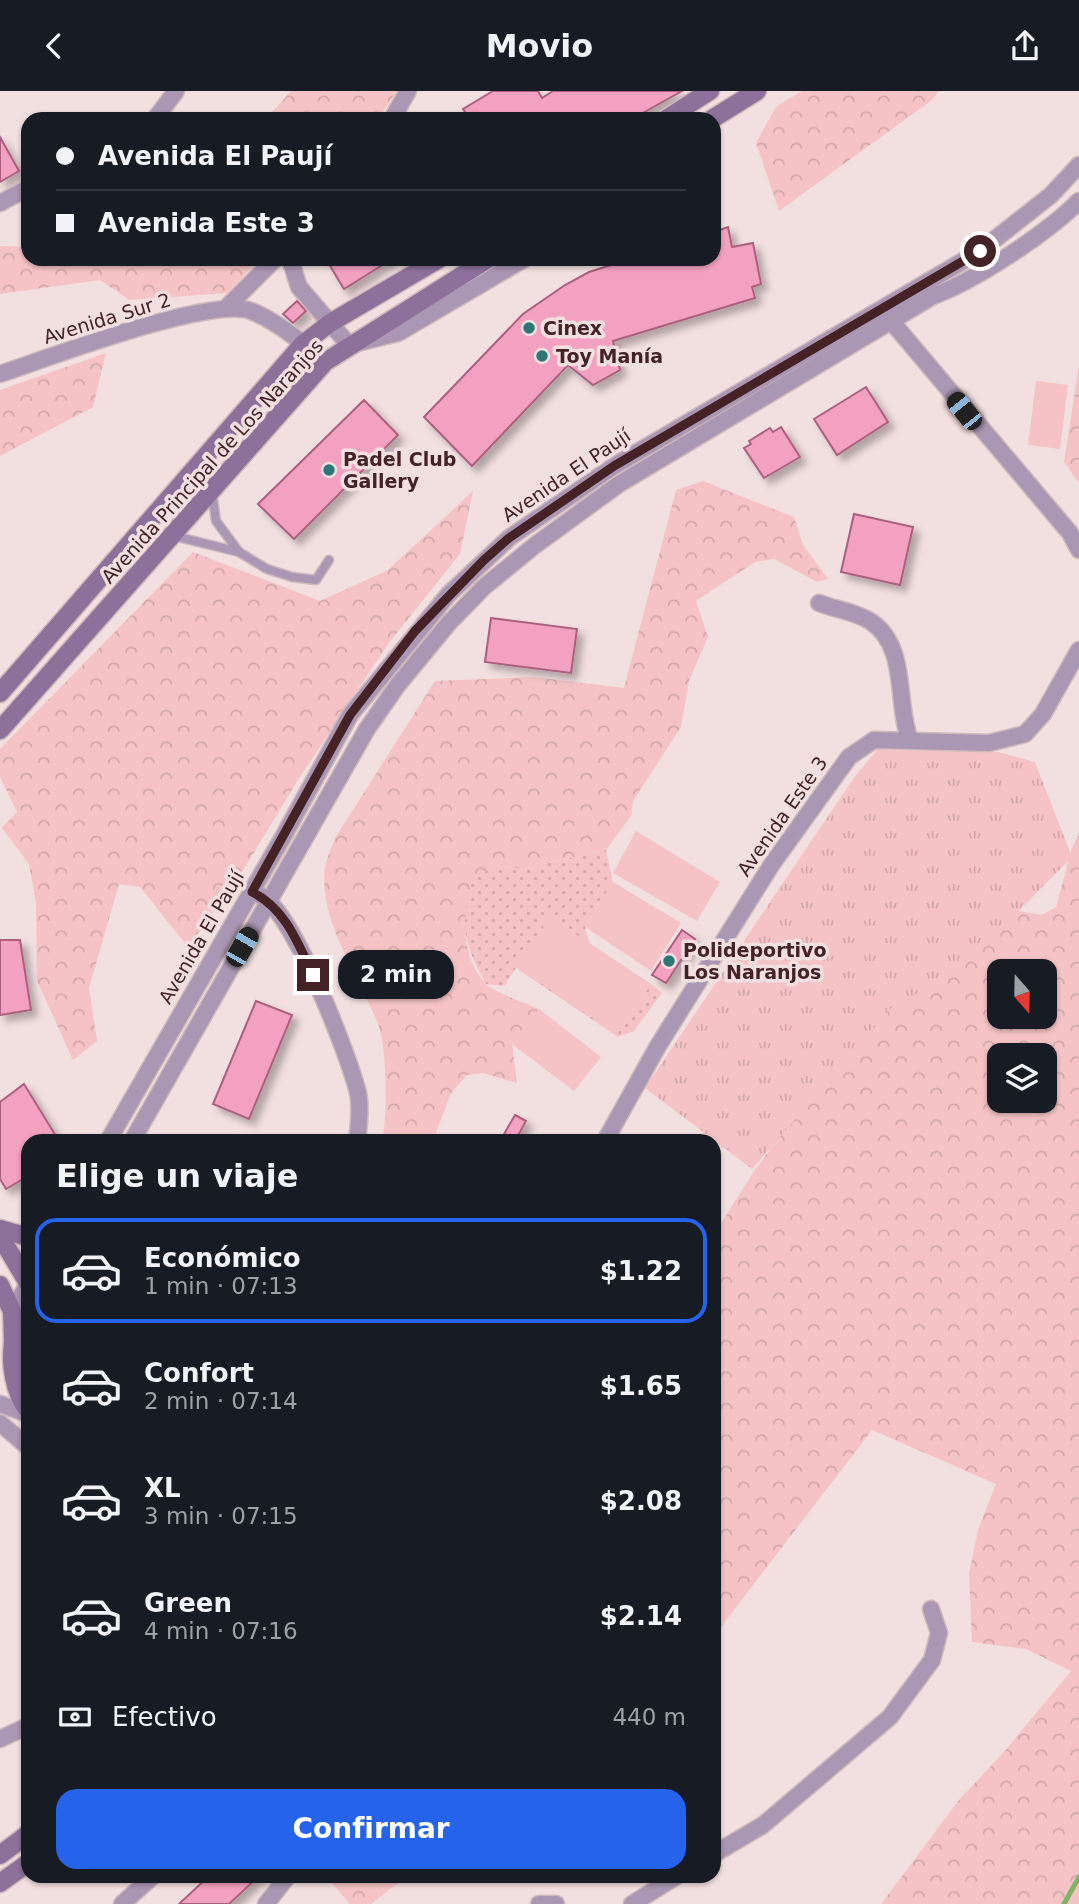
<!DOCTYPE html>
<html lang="es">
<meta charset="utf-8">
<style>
body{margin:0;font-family:"DejaVu Sans",sans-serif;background:#242831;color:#f1f3f6;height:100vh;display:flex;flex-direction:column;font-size:26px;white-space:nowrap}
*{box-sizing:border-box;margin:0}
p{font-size:23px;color:#9ea1a6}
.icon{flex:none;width:38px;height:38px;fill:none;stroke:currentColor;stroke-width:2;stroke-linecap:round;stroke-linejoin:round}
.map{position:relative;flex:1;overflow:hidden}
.sheet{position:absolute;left:21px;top:1043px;width:700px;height:749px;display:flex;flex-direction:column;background:#171b24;border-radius:21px;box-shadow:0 2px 5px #0004}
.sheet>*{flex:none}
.top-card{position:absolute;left:21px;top:21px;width:700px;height:154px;border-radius:21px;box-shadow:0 2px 5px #0004;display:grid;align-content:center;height:154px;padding:0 35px;background:#171b24}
.needle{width:46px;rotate:160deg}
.fabs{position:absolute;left:987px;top:868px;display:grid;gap:14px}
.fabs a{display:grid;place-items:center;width:70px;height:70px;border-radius:14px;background:#171b24;box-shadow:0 2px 5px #0004;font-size:35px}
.end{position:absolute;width:32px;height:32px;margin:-16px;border:9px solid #442225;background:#fff;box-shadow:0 0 0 4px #fff}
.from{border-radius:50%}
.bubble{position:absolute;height:49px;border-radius:21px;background:#171b24;box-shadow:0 2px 5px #0004;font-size:23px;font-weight:700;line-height:49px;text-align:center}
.car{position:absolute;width:21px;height:42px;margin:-21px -10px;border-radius:9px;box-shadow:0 0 5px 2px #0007;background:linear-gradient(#222 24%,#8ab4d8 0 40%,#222 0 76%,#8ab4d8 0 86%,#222 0)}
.top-card b{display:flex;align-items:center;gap:24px;height:66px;font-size:26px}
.top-card b+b{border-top:2px solid #363941}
.top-card i{width:18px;height:18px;background:#f1f3f6}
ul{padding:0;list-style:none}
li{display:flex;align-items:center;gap:21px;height:105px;margin:0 14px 10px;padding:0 21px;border:4px solid transparent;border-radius:21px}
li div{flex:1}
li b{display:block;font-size:26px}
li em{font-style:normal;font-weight:700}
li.active{border-color:#2563eb}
li>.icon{width:63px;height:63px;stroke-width:1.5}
h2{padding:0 35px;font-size:32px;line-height:84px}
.pay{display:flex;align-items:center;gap:18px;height:77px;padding:0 35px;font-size:26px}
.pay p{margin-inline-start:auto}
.cta{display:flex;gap:14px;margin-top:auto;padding:14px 35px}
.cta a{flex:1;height:80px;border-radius:21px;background:#2563eb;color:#fff;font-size:28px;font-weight:700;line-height:80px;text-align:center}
header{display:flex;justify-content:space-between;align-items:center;height:91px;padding:0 35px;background:#171b24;font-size:32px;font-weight:700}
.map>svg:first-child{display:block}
.grass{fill:url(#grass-dots)}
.forest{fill:url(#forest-crowns);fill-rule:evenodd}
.park{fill:url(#park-tufts)}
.garden{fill:#f5c3c5}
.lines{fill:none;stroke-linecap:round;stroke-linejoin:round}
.stream{stroke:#80b462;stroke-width:5}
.building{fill:#f3a1c0;stroke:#ab607f;stroke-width:2;filter:url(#shadow)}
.lane-casing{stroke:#cfb9bb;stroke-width:11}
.street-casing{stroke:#cfb9bb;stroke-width:19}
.secondary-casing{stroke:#cfb9bb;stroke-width:21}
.lane{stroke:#aa97b3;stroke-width:8}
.street{stroke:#aa97b3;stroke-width:16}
.secondary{stroke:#8d719b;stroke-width:18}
.route{stroke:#442225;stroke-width:9}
.poi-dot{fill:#2d7777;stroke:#f2dfe0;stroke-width:2.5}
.labels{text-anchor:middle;stroke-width:7;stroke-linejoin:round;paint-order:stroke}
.street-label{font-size:19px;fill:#442225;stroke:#f2dfe0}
.poi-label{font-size:19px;font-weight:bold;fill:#442225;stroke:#f2dfe0;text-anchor:start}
</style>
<header><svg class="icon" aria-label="back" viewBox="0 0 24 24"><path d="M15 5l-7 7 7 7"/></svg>Movio<svg class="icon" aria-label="share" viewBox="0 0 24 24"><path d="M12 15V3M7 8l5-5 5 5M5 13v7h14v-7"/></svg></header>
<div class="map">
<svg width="1079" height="1813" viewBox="0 0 1079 1813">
<defs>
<pattern id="grass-dots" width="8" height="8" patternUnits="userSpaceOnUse" patternTransform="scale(1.75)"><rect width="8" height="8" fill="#f5c3c5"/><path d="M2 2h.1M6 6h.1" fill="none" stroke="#d3a7a9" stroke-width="1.8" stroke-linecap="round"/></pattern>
<pattern id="forest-crowns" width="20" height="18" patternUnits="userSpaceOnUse" patternTransform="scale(1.75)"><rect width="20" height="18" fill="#f5c3c5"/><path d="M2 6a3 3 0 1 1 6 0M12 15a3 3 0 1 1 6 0" fill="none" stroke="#d3a7a9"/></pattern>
<pattern id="park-tufts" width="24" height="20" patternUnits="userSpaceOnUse" patternTransform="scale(1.75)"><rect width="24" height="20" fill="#f5c3c5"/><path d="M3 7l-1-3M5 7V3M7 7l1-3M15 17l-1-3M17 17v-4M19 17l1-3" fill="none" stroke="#d3a7a9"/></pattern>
<filter id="shadow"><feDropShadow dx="6" dy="6" stdDeviation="3.5" flood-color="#0004"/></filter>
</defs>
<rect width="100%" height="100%" fill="#f2dfe0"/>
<path class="grass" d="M606,759l7,32 -28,45 5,17 -40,-27 67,117 34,-50 11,9 -28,38 -16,6 -102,-69 -12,18 -18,-2c-23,-43 -27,-56 -14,-104l23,-15 26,4z"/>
<g class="forest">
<polygon points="291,0 397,0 378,28 266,28"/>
<polygon points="802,0 939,0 932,9 779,120 756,52 776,16"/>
<polygon points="0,155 28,156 28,168 260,168 227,202 129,209 100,189 0,203"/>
<polygon points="106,262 93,316 0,365 0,299"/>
<polygon points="1079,274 1079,392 1064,371"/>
<path d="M703,390l91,36 9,28 25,34 -11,3 -43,-23 -19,3 -59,39 12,36 -19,44 -8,46 -48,74 -2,15 -25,34 -85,19 -26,-4 -23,15c-9,34 -13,74 13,103 8,9 41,20 54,26l-27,35 5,39 -34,-10 -16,2 -16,18 -18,48h-51c6,-24 5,-94 -4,-117 -18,-47 -60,-104 -53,-156 1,-10 7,-20 10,-30l100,-157 99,-4 90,11 52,-198z"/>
<polygon points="473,400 460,463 388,553 298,689 242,781 188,856 140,796 119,793 89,897 97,950 73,969 37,890 36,812 29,773 2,737 17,721 0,686 0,658 193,461 320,510 388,479"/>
<path d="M1079,743v1070h-198l78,-104 44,-47 68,-82 -45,-22 -54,-7 -3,-69 9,-43 18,-46 -124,-54 -158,206v-402l39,-61 71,-98 32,-57 157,-108 29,5 14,-8 16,-59zM999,880h46v46h-46zM999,964h46v46h-46z"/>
<polygon points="326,1785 407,1785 371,1813 350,1813"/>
</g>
<polygon class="park" points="877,659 998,661 1035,671 1072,766 958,881 893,915 752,1078 645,997 853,688"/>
<g class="garden">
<polygon points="1036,290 1068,294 1060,358 1028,354"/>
<polygon points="636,740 720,791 697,830 613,782"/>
<polygon points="613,791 681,832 651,880 585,836"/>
<polygon points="550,826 651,893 617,943 517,876"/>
<polygon points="539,918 601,966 574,1000 512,953"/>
</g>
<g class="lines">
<polyline class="stream" points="1064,1813 1079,1786"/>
</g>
<g class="building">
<polygon points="493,0 538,0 542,7 553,0 682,0 632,28 470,28 463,18"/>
<polygon points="0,46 19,80 0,91"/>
<polygon points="728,136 732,156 753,152 761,193 752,196 755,207 613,250 620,279 593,294 568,274 472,375 424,326 523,223 565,194 589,181 630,168 714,168 714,141"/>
<polygon points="326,168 392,168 344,198"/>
<polygon points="297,210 306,220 293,232 283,223"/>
<polygon points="866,296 888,331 837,364 814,328"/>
<polygon points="364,309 398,344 294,448 258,413"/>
<polygon points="781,336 800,366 764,387 744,357 751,353 749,350 770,337 773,341"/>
<polygon points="854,423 913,436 900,494 841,481"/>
<polygon points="491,527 577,538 571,582 485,571"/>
<polygon points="682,839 695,848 666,892 652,884"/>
<polygon points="0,849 20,849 31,919 0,924"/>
<polygon points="256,910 292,924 249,1028 213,1013"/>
<polygon points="24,993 59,1050 28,1050 28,1085 6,1098 0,1088 0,1011"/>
<polygon points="515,1024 526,1030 515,1050 500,1050"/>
<polygon points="209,1785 259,1785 229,1813 179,1813"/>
</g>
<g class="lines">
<g class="lane-casing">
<g id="lane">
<polyline points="212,402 216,430 239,461"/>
<polyline points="174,445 239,461 267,478 292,486 316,489 329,469"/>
</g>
</g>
<g class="street-casing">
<g id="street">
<polyline points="155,28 176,0"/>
<polyline points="392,28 408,0"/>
<polyline points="0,112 28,97"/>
<polyline points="290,168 299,196 349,254 398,242 524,168"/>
<polyline points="228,215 275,168"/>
<polyline points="886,224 1070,442 1079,459"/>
<path d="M0,283c48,-16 211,-78 251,-63 28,11 52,33 74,51"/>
<path d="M819,512c15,6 37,9 51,18 39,25 25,82 40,119"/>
<path d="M261,805c32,15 88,160 97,197 3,15 1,33 -1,48"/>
<polyline points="108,1050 283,746 350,624 448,504 509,447 614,375 980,160 1051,104 1079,74"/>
<path d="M132,1050l235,-412 30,-43 51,-62 36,-37 50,-41 85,-62 314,-188c42,-15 114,-63 146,-95"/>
<polyline points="605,1050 658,955 772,773 849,666 874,649 989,652 1025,643 1043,623 1079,559"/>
<polyline points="12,1220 28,1193"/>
<polyline points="0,1313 28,1323"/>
<polyline points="0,1332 28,1356"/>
<polyline points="0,1648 28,1635"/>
<polyline points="714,1763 763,1734 890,1626 932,1569 939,1542 931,1518"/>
<polyline points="122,1813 153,1785"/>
<polyline points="266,1813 288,1785"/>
<polyline points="539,1813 556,1813"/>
<polyline points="632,1813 677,1785"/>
</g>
</g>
<g class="secondary-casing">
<g id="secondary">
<polyline points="666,28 710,0"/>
<polyline points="712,28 757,0"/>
<polyline points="0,602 303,253 330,232 439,168"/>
<polyline points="0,639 325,271 488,168"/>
<polyline points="0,1138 28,1146"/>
<polyline points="0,1145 28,1192"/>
<polyline points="0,1194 12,1220 13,1251"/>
<path d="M28,1240l-15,11c-3,21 1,51 15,68"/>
<polyline points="0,1764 28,1743"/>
<polyline points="0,1792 28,1772"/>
</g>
</g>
<use href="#lane" class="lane"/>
<use href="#street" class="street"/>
<use href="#secondary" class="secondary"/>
</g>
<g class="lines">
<path class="route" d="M313,884c-15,-32 -28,-67 -61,-83l98,-177 65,-84 69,-71 25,-22 105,-72 366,-215"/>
</g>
<g class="poi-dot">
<circle cx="529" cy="237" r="7"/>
<circle cx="542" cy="265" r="7"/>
<circle cx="329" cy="379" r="7"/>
<circle cx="669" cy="870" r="7"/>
</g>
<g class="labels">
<g class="street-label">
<text transform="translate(107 227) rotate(-17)" y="7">Avenida Sur 2</text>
<text transform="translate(212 370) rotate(-48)" y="7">Avenida Principal de Los Naranjos</text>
<text transform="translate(566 384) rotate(-34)" y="7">Avenida El Paují</text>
<text transform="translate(782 725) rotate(-55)" y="7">Avenida Este 3</text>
<text transform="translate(201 846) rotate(-60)" y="7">Avenida El Paují</text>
</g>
<g class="poi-label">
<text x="543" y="244">Cinex</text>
<text x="556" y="272">Toy Manía</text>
<text x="343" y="375">Padel Club<tspan x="343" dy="22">Gallery</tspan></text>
<text x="683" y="866">Polideportivo<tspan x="683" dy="22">Los Naranjos</tspan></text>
</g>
</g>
</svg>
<div class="fabs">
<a><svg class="needle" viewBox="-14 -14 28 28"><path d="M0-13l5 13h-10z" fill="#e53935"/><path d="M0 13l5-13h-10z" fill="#9ea1a6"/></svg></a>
<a><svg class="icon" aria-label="layers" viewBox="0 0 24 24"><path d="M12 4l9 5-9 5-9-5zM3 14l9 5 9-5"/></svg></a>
</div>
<i class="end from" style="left:980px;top:160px"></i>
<i class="end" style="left:313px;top:884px"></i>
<div class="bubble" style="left:338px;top:859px;width:116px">2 min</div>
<i class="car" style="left:964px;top:320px;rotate:321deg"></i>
<i class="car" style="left:242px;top:856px;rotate:30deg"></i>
<div class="top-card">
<b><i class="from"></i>Avenida El Paují</b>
<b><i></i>Avenida Este 3</b>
</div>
<section class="sheet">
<h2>Elige un viaje</h2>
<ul>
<li class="active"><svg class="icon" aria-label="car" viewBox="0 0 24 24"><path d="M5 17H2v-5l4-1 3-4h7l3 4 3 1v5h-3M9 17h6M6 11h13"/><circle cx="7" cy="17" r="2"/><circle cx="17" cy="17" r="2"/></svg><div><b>Económico</b><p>1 min · 07:13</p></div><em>$1.22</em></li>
<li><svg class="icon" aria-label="car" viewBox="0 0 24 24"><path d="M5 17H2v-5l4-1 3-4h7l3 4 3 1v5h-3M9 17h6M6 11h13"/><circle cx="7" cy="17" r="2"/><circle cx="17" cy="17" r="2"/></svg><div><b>Confort</b><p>2 min · 07:14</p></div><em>$1.65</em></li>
<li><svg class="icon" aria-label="car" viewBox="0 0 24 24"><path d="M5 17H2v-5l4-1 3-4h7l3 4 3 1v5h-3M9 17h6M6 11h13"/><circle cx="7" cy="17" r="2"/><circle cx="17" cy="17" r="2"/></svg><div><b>XL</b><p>3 min · 07:15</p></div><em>$2.08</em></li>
<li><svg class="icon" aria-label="car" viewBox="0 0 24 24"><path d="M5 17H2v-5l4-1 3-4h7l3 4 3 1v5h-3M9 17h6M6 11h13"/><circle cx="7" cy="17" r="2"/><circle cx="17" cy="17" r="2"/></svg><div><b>Green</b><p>4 min · 07:16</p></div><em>$2.14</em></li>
</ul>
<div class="pay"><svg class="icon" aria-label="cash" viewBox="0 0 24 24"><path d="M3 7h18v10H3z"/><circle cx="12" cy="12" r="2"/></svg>Efectivo<p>440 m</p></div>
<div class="cta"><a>Confirmar</a></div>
</section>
</div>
